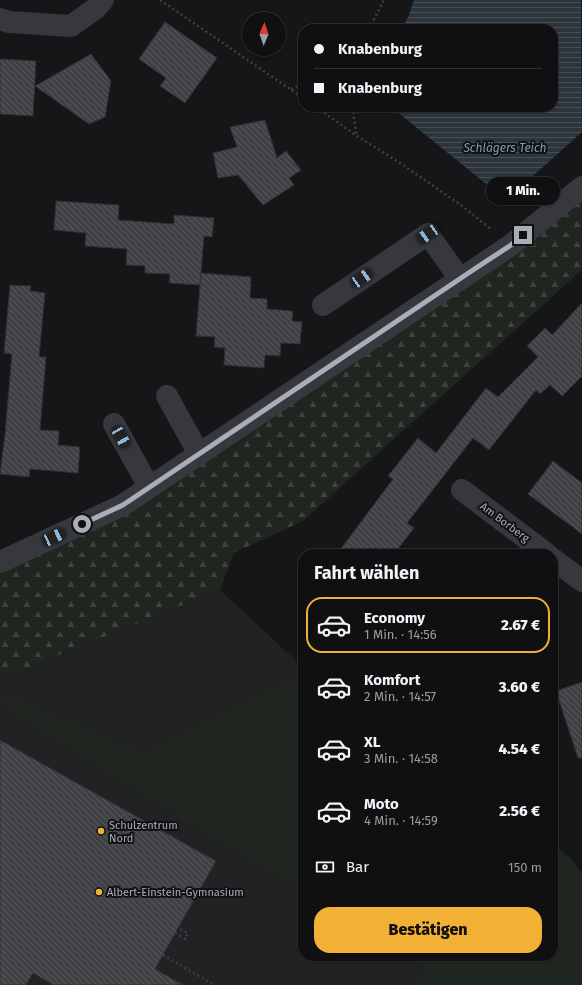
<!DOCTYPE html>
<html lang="de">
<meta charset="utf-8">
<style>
body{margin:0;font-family:"Fira Sans",sans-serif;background:#1e1e20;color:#f1f3f6;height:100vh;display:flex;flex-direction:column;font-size:15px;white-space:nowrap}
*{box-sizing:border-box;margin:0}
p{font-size:13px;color:#9c9d9f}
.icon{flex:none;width:22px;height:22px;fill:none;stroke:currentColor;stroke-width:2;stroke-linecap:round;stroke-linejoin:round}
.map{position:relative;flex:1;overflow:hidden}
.panel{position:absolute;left:298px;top:549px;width:260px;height:412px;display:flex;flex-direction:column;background:#101012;border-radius:16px;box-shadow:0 1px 3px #0004,0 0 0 1px #303032}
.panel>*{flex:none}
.guide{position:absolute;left:298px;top:24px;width:260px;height:88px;border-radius:16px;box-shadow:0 1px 3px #0004,0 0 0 1px #303032;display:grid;align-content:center;height:88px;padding:0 16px;background:#101012}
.needle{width:26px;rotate:2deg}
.controls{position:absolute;left:242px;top:12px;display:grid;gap:8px}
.controls a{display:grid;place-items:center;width:44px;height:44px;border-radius:50%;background:#101012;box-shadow:0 1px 3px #0004,0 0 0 1px #303032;font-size:20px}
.end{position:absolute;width:18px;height:18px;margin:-9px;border:5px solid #a8adb8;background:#111;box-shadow:0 0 0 2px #111}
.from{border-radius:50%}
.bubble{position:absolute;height:28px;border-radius:14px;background:#101012;box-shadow:0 1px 3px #0004,0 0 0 1px #303032;font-size:13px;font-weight:800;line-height:28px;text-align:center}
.car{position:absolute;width:12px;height:24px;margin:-12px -6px;border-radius:5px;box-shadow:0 0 3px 1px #0007;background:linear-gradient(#222 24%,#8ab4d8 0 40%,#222 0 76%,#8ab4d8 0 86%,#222 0)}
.guide b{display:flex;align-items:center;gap:14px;height:38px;font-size:15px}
.guide b+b{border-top:1px solid #303032}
.guide i{width:10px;height:10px;background:#f1f3f6}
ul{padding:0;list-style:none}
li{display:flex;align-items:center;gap:12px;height:56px;margin:0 8px 6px;padding:0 8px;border:2px solid transparent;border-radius:16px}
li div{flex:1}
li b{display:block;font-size:15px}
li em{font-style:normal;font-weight:800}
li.selected{border-color:#f2b134}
li>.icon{width:36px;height:36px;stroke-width:1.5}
h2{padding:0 16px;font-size:18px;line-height:48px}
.pay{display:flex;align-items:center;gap:10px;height:44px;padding:0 16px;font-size:15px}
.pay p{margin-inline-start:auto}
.action{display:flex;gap:8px;margin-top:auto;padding:8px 16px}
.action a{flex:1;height:46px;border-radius:16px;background:#f2b134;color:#111;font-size:16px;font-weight:800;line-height:46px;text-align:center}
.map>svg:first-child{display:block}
.built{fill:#222225}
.grass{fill:#1e261f}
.forest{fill:url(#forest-firs)}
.water{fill:url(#water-rules)}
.building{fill:url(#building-back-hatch);stroke:#303034}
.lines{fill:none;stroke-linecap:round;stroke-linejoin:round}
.path{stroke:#3d3f44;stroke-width:2.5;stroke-dasharray:2 3;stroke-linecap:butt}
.minor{stroke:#37383d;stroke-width:22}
.route{stroke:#a8adb8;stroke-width:5}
.poi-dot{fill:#f2b134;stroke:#111113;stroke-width:1.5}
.labels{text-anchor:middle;stroke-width:4;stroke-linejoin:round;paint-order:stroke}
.street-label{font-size:11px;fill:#a8adb8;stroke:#111113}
.poi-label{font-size:11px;fill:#a8adb8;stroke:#111113;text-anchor:start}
.water-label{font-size:12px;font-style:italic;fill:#7f9bb3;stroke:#111113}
</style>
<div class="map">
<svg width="582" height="985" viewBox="0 0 582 985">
<defs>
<pattern id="forest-firs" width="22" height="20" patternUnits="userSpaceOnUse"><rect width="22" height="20" fill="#1e261f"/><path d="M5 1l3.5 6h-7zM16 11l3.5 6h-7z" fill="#3c433d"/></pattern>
<pattern id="water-rules" width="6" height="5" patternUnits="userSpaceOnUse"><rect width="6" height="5" fill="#2c353c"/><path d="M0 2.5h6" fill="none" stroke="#485056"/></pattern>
<pattern id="building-back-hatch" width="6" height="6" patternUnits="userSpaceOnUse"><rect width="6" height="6" fill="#404145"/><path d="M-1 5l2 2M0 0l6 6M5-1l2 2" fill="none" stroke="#595a5e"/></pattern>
</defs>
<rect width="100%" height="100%" fill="#161618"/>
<polygon class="built" points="220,590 303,667 303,672 103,770 303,893 303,956 407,956 424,967 414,985 0,985 0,679"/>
<g class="grass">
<polygon points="303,672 303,893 102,770 0,704 0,702 8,695 141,751"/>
<polygon points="553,845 571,858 582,873 582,985 414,985 424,967 407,956 553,956"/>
</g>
<polygon class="forest" points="582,187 582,270 303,521 234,553 220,590 0,679 0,562 123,505"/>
<polygon class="water" points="414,0 581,0 582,132 506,200 391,107 553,107 553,29 402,29 409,15"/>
<g class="building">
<polygon points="165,22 217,58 185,103 160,86 166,78 139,59"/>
<polygon points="91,54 111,81 105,117 89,124 35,86"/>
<polygon points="0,59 36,61 33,116 0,114"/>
<polygon points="265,120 277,158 286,151 301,170 289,178 294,185 263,205 238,175 218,178 213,153 237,147 230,127"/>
<polygon points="56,201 119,205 118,220 174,224 174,215 214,218 212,237 204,236 200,285 169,283 170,274 145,273 145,266 126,265 127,249 85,246 86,233 54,230"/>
<polygon points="201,273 251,277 250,298 267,299 267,309 293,311 292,321 302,322 300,344 281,343 280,356 265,355 264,368 224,365 225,348 214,347 215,337 196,336"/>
<polygon points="10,285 31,286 30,291 45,293 39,357 46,357 40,430 59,431 58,445 80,447 78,473 30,469 29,477 0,474 5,434 12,354 4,353"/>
<polygon points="582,303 582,376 562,396 550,385 540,394 536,390 489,450 473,438 407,523 414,528 394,554 337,554 393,479 388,476 418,438 436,453 486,388 498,397 538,357 527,346 545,328 552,335"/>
<polygon points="553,461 582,483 582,534 528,494"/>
<polygon points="582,682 582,758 578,758 556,691"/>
<polygon points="0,740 216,861 155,969 183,985 53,985 33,973 26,985 0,985"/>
</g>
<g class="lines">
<g class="path">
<polyline points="160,0 303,98"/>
<polyline points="369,29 384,0"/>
<polyline points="291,89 303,84"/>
<polyline points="316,107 357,136 397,161 461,205 492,230"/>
<polyline points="352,107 357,136"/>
<polyline points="175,933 185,939 188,933 178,928"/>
<polyline points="163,955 214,985"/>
</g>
<g class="minor">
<polyline points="0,19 9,22 71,26 96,8 103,0"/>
<polyline points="323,305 428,234 460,279"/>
<polyline points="167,396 199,454"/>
<polyline points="114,424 149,487"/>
<polyline points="462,490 547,554"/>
<polyline points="553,559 582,581"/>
<polyline points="0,562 123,505 511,245 582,187"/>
</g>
</g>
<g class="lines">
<polyline class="route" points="82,524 123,505 473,270 511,245 523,235"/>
</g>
<g class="poi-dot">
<circle cx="101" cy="831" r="4"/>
<circle cx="99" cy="892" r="4"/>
</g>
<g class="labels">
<g class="street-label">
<text transform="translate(505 522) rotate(37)" y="4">Am Borberg</text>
</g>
<g class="poi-label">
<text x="109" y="829">Schulzentrum<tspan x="109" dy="13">Nord</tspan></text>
<text x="107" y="896">Albert-Einstein-Gymnasium</text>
</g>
<g class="water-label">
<text x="505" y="152">Schlägers Teich</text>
</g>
</g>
</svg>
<div class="controls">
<a><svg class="needle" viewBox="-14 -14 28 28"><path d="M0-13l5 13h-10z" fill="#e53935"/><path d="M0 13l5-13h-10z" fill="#9c9d9f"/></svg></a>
</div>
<i class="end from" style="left:82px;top:524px"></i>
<i class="end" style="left:523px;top:235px"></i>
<div class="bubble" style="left:486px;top:177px;width:74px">1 Min.</div>
<i class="car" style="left:428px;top:234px;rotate:236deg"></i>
<i class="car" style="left:362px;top:278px;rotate:56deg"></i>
<i class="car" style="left:121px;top:437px;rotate:150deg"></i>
<i class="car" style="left:54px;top:537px;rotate:65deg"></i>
<div class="guide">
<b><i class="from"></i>Knabenburg</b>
<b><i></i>Knabenburg</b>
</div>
<section class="panel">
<h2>Fahrt wählen</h2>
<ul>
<li class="selected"><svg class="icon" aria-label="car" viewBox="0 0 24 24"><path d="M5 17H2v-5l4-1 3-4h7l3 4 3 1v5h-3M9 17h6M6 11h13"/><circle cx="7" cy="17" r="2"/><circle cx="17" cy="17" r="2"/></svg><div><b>Economy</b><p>1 Min. · 14:56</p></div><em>2.67 €</em></li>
<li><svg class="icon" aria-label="car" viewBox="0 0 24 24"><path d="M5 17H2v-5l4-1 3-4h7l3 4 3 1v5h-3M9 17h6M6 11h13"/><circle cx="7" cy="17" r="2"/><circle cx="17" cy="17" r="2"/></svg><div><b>Komfort</b><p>2 Min. · 14:57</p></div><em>3.60 €</em></li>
<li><svg class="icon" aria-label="car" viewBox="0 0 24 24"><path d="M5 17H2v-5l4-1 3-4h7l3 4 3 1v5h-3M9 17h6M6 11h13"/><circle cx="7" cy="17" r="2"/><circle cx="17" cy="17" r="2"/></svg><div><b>XL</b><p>3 Min. · 14:58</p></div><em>4.54 €</em></li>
<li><svg class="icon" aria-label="car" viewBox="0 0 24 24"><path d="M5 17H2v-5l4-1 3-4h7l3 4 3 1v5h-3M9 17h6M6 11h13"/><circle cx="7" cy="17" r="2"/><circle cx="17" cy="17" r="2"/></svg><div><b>Moto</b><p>4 Min. · 14:59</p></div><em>2.56 €</em></li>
</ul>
<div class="pay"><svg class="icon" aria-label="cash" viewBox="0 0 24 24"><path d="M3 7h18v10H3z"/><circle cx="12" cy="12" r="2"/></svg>Bar<p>150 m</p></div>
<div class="action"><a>Bestätigen</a></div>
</section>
</div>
